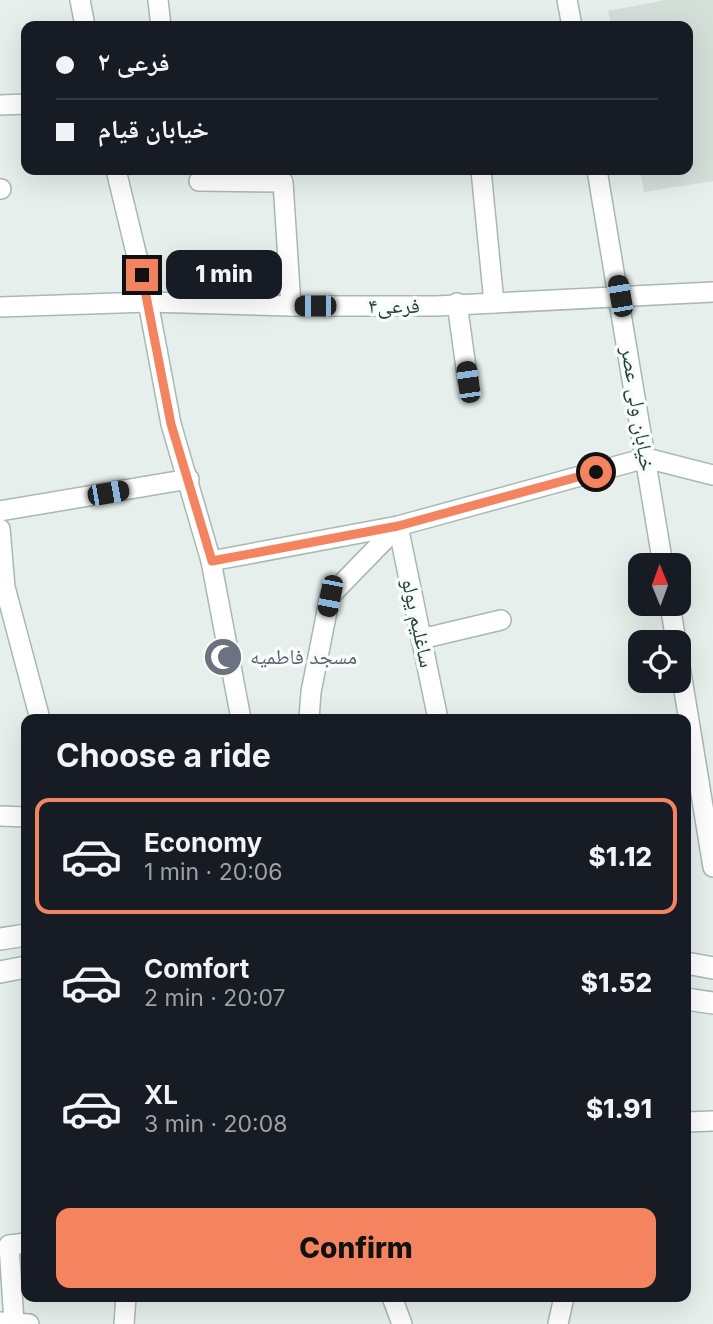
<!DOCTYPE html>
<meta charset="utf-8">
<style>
body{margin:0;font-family:Inter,"Noto Naskh Arabic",sans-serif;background:#242831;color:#f1f3f6;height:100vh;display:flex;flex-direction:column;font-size:26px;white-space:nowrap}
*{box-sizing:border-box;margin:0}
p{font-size:23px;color:#9ea1a6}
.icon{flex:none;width:38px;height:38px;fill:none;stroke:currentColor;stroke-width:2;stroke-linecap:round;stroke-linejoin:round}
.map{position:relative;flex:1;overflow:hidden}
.details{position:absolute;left:21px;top:714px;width:670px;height:588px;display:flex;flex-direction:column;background:#171b24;border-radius:14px;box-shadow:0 7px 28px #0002}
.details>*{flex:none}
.hud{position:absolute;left:21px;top:21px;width:672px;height:154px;border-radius:14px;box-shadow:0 7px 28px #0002;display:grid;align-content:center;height:154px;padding:0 35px;background:#171b24}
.needle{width:46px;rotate:359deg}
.controls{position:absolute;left:628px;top:553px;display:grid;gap:14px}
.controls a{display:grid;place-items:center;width:63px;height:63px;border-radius:14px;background:#171b24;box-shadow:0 7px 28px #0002;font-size:35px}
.end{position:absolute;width:32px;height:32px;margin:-16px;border:9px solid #f4845f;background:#111;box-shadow:0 0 0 4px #111}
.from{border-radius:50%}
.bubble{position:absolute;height:49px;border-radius:14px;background:#171b24;box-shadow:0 7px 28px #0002;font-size:23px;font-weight:800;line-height:49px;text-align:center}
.car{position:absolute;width:21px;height:42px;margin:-21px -10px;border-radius:9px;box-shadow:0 0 5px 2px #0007;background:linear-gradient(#222 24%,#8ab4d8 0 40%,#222 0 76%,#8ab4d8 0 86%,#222 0)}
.hud b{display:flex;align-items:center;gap:24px;height:66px;font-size:26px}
.hud b+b{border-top:2px solid #363941}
.hud i{width:18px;height:18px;background:#f1f3f6}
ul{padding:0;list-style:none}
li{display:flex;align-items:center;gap:21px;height:116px;margin:0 14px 10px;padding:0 21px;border:4px solid transparent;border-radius:14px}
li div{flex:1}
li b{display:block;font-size:26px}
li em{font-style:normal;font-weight:800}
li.selected{border-color:#f4845f}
li>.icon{width:63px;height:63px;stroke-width:1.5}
h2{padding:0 35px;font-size:32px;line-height:84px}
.button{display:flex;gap:14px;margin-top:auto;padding:14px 35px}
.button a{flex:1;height:80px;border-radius:14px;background:#f4845f;color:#111;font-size:28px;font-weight:800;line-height:80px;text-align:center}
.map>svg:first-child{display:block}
.built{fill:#d4dfda}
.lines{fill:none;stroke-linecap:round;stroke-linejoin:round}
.minor-casing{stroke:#a8b8b2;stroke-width:22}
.secondary-casing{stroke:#a4bbb3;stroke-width:24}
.minor{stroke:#fff;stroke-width:19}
.secondary{stroke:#fff;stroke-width:21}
.route{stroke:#f4845f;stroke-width:9}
.labels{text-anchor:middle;stroke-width:7;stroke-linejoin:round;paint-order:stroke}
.street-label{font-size:21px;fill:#24423a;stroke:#f7fbf9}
.worship-label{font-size:21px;fill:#5b616d;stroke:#f7fbf9;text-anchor:start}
</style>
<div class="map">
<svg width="713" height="1324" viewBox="0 0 713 1324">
<rect width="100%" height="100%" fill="#e6efeb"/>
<polygon class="built" points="665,0 713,0 713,181 644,192 640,170 688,170 688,26 611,26 608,11"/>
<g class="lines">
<g class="minor-casing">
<g id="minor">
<polyline points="80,0 85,26"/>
<polyline points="158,0 161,26"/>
<polyline points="567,0 572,26"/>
<polyline points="0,105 26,104"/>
<polyline points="116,170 148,302 171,424 211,561 241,719"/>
<polyline points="481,170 494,303"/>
<polyline points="597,170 663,565"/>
<polyline points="199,181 283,182 291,306"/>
<polyline points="0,189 1,189"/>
<polyline points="457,303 468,382"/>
<polyline points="0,307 148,302 291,306 436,306 713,292"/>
<polyline points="0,511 189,479"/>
<polyline points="398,526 438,719"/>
<polyline points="0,529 5,587 40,719"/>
<polyline points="211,561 398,526 646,458 713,475"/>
<polyline points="670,604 676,642"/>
<polyline points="421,639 501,620"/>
<polyline points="679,660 713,867"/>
<polyline points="309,719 311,692 330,596 398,526"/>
<polyline points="0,816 26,817"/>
<polyline points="686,1122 713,1121"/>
<polyline points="392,1297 402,1324"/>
<polyline points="0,1322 29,1324"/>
<polyline points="14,1322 9,1245 26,1243"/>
<polyline points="124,1324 126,1297"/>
<polyline points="558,1324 564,1297"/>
</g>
</g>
<g class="secondary-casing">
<g id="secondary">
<polyline points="0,939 26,935"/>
<polyline points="686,963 713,968"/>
<polyline points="0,972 26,967"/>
<polyline points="686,999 713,1003"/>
</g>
</g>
<use href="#minor" class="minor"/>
<use href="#secondary" class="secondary"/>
</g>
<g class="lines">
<polyline class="route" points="142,275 171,424 212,561 398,526 596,472"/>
</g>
<defs>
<g id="mosque-disc" transform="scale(2.0125)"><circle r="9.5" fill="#6b7280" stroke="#f7fbf9"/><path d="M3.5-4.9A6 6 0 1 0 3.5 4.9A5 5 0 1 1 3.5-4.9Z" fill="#fff"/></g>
</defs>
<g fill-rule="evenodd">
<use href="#mosque-disc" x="223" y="657"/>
</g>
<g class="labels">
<g class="street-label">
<text x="394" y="313">فرعی۴</text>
<text transform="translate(638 409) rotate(81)" y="7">خیابان ولی عصر</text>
<text transform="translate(418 623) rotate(78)" y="7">ساغلیم یولو</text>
</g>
<g class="worship-label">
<text x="250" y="664">مسجد فاطمیه</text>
</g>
</g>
</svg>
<div class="controls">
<a><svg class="needle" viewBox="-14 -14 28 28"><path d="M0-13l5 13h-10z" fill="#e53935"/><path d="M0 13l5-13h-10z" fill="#9ea1a6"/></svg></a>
<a><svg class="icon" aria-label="locate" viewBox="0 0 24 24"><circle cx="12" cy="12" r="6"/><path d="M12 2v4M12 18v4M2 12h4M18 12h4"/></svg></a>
</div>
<i class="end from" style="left:596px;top:472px"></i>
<i class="end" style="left:142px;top:275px"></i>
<div class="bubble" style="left:166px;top:250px;width:116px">1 min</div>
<i class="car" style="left:620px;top:296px;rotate:350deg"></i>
<i class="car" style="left:315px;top:306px;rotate:270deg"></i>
<i class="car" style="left:468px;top:382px;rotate:352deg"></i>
<i class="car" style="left:108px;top:493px;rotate:80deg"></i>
<i class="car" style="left:330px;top:596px;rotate:191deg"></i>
<div class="hud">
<b><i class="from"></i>فرعی ۲</b>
<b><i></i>خیابان قیام</b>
</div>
<section class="details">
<h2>Choose a ride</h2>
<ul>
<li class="selected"><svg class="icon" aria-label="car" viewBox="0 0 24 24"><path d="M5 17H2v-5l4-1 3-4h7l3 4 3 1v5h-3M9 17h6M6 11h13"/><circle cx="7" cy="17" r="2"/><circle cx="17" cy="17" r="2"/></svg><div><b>Economy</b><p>1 min · 20:06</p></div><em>$1.12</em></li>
<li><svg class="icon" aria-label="car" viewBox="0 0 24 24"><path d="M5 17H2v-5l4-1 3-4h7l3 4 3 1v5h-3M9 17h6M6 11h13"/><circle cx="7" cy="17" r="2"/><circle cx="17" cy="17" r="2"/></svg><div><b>Comfort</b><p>2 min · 20:07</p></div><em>$1.52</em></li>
<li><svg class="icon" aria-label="car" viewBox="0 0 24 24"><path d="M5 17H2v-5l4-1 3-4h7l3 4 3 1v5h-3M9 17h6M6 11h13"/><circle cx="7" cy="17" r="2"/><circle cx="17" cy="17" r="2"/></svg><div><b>XL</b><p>3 min · 20:08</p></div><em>$1.91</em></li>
</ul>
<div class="button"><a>Confirm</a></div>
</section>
</div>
